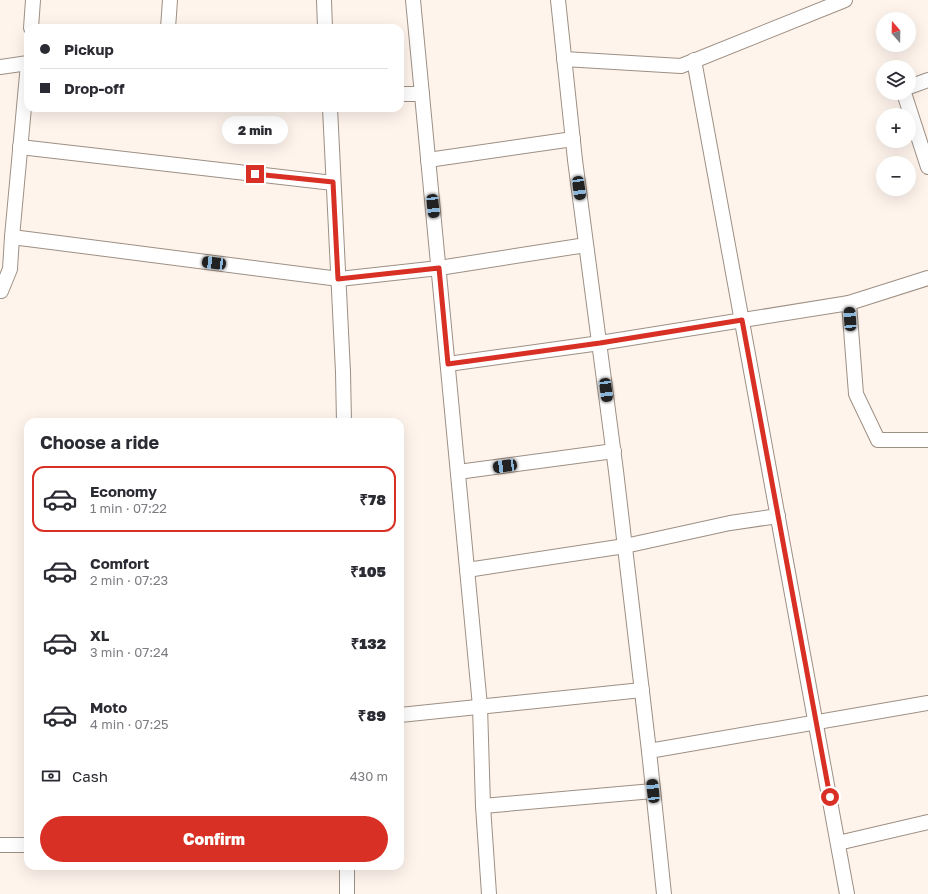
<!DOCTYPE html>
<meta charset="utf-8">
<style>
body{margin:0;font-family:"Golos Text",sans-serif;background:#f7f7f7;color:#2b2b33;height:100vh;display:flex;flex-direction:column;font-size:15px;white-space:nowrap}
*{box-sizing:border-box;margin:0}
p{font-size:13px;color:#7c7c81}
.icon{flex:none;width:22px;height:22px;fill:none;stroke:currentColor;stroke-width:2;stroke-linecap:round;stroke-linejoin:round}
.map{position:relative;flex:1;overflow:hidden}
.panel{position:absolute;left:24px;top:418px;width:380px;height:452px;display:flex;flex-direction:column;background:#fff;border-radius:12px;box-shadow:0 4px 16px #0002}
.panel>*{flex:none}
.guide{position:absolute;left:24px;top:24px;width:380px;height:88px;border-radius:12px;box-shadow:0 4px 16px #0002;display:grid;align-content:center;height:88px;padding:0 16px;background:#fff}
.needle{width:26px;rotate:340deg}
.fabs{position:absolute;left:876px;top:12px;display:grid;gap:8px}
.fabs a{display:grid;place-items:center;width:40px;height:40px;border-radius:50%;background:#fff;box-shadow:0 4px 16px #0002;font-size:20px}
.end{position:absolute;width:18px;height:18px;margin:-9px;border:5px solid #d93025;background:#fff;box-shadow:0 0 0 2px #fff}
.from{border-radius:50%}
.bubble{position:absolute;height:28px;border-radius:14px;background:#fff;box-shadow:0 4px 16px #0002;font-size:13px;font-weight:800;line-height:28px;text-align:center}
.car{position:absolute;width:12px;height:24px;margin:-12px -6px;border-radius:5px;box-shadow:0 0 3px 1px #0007;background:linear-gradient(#222 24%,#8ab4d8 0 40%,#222 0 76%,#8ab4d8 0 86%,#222 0)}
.guide b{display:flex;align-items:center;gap:14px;height:38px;font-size:15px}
.guide b+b{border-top:1px solid #e1e1e2}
.guide i{width:10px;height:10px;background:#2b2b33}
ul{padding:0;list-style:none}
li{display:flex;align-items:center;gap:12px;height:66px;margin:0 8px 6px;padding:0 8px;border:2px solid transparent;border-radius:12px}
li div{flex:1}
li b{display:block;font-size:15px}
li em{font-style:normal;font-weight:800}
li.current{border-color:#d93025}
li>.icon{width:36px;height:36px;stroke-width:1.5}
h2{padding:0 16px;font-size:18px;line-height:48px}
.pay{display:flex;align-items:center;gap:10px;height:44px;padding:0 16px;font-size:15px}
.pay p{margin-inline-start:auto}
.primary-button{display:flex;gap:8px;margin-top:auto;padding:8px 16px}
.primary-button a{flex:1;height:46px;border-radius:24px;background:#d93025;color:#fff;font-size:16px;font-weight:800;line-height:46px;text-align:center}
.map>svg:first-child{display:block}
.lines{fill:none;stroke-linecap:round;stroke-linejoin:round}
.minor-casing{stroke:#9e8f83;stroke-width:16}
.minor{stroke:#fff;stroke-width:14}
.route{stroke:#d93025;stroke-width:5}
</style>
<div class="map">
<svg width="928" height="894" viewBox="0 0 928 894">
<rect width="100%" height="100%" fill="#fef4ec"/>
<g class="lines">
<g class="minor-casing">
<g id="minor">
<polyline points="324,0 325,28"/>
<polyline points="413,0 480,706 483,806 489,894"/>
<polyline points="558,0 575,160 616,471 649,751 664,894"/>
<polyline points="31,28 33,0"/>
<polyline points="168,28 170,0"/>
<polyline points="564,59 681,66 845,0"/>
<polyline points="694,60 847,894"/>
<polyline points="0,67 28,63"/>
<polyline points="909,87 928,80"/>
<polyline points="904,93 928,167"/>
<polyline points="400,94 422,94"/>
<polyline points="330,108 343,372 344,422"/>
<polyline points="20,147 333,183"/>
<polyline points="428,160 573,139"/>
<polyline points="12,237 339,279 439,268 586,245"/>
<polyline points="0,291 1,291 10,269 12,237 28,64"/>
<polyline points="849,303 856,394 878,440 928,440"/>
<polyline points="448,364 600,343 849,303 928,278"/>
<polyline points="458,472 614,451"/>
<polyline points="467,570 625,546 730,523 778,516"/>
<polyline points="400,715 642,690"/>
<polyline points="649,751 928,703"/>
<polyline points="483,806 653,791"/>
<polyline points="838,843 928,822"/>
<polyline points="0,845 28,845"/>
<polyline points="347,894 347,866"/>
</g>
</g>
<use href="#minor" class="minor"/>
</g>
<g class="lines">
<polyline class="route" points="255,174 333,182 338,279 439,268 448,364 600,343 742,320 830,797"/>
</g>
</svg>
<div class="fabs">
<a><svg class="needle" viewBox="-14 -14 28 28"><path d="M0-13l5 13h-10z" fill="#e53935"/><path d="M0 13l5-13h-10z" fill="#7c7c81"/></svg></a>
<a><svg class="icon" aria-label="layers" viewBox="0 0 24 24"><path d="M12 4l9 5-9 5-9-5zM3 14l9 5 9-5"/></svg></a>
<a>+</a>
<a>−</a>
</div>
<i class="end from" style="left:830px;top:797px"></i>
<i class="end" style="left:255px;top:174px"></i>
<div class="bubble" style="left:222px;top:116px;width:66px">2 min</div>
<i class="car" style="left:579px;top:188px;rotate:172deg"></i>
<i class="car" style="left:433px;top:206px;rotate:174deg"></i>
<i class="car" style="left:214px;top:263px;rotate:277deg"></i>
<i class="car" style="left:850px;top:319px;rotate:356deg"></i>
<i class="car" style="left:606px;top:390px;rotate:173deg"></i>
<i class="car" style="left:505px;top:466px;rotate:262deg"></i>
<i class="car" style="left:653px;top:791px;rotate:354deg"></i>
<div class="guide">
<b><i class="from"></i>Pickup</b>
<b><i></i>Drop-off</b>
</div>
<section class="panel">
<h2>Choose a ride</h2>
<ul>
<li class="current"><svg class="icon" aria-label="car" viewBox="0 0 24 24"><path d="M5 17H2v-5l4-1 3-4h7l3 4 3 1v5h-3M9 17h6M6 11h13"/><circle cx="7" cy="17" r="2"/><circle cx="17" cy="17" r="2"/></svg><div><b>Economy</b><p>1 min · 07:22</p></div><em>₹78</em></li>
<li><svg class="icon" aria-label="car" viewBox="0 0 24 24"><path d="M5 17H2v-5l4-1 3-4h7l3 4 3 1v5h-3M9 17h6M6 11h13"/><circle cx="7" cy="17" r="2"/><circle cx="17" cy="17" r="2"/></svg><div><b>Comfort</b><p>2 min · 07:23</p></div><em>₹105</em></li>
<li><svg class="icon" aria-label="car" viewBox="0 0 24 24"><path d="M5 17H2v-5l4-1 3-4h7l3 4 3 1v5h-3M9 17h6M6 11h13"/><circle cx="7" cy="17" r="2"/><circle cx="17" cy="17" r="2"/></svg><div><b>XL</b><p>3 min · 07:24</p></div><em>₹132</em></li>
<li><svg class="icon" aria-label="car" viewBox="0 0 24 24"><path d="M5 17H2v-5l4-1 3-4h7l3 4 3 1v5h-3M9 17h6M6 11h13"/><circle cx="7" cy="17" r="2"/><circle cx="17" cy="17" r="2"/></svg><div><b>Moto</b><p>4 min · 07:25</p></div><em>₹89</em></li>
</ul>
<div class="pay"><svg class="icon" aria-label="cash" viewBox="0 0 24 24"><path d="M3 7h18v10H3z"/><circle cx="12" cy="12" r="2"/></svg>Cash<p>430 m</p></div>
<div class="primary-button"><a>Confirm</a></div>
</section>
</div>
